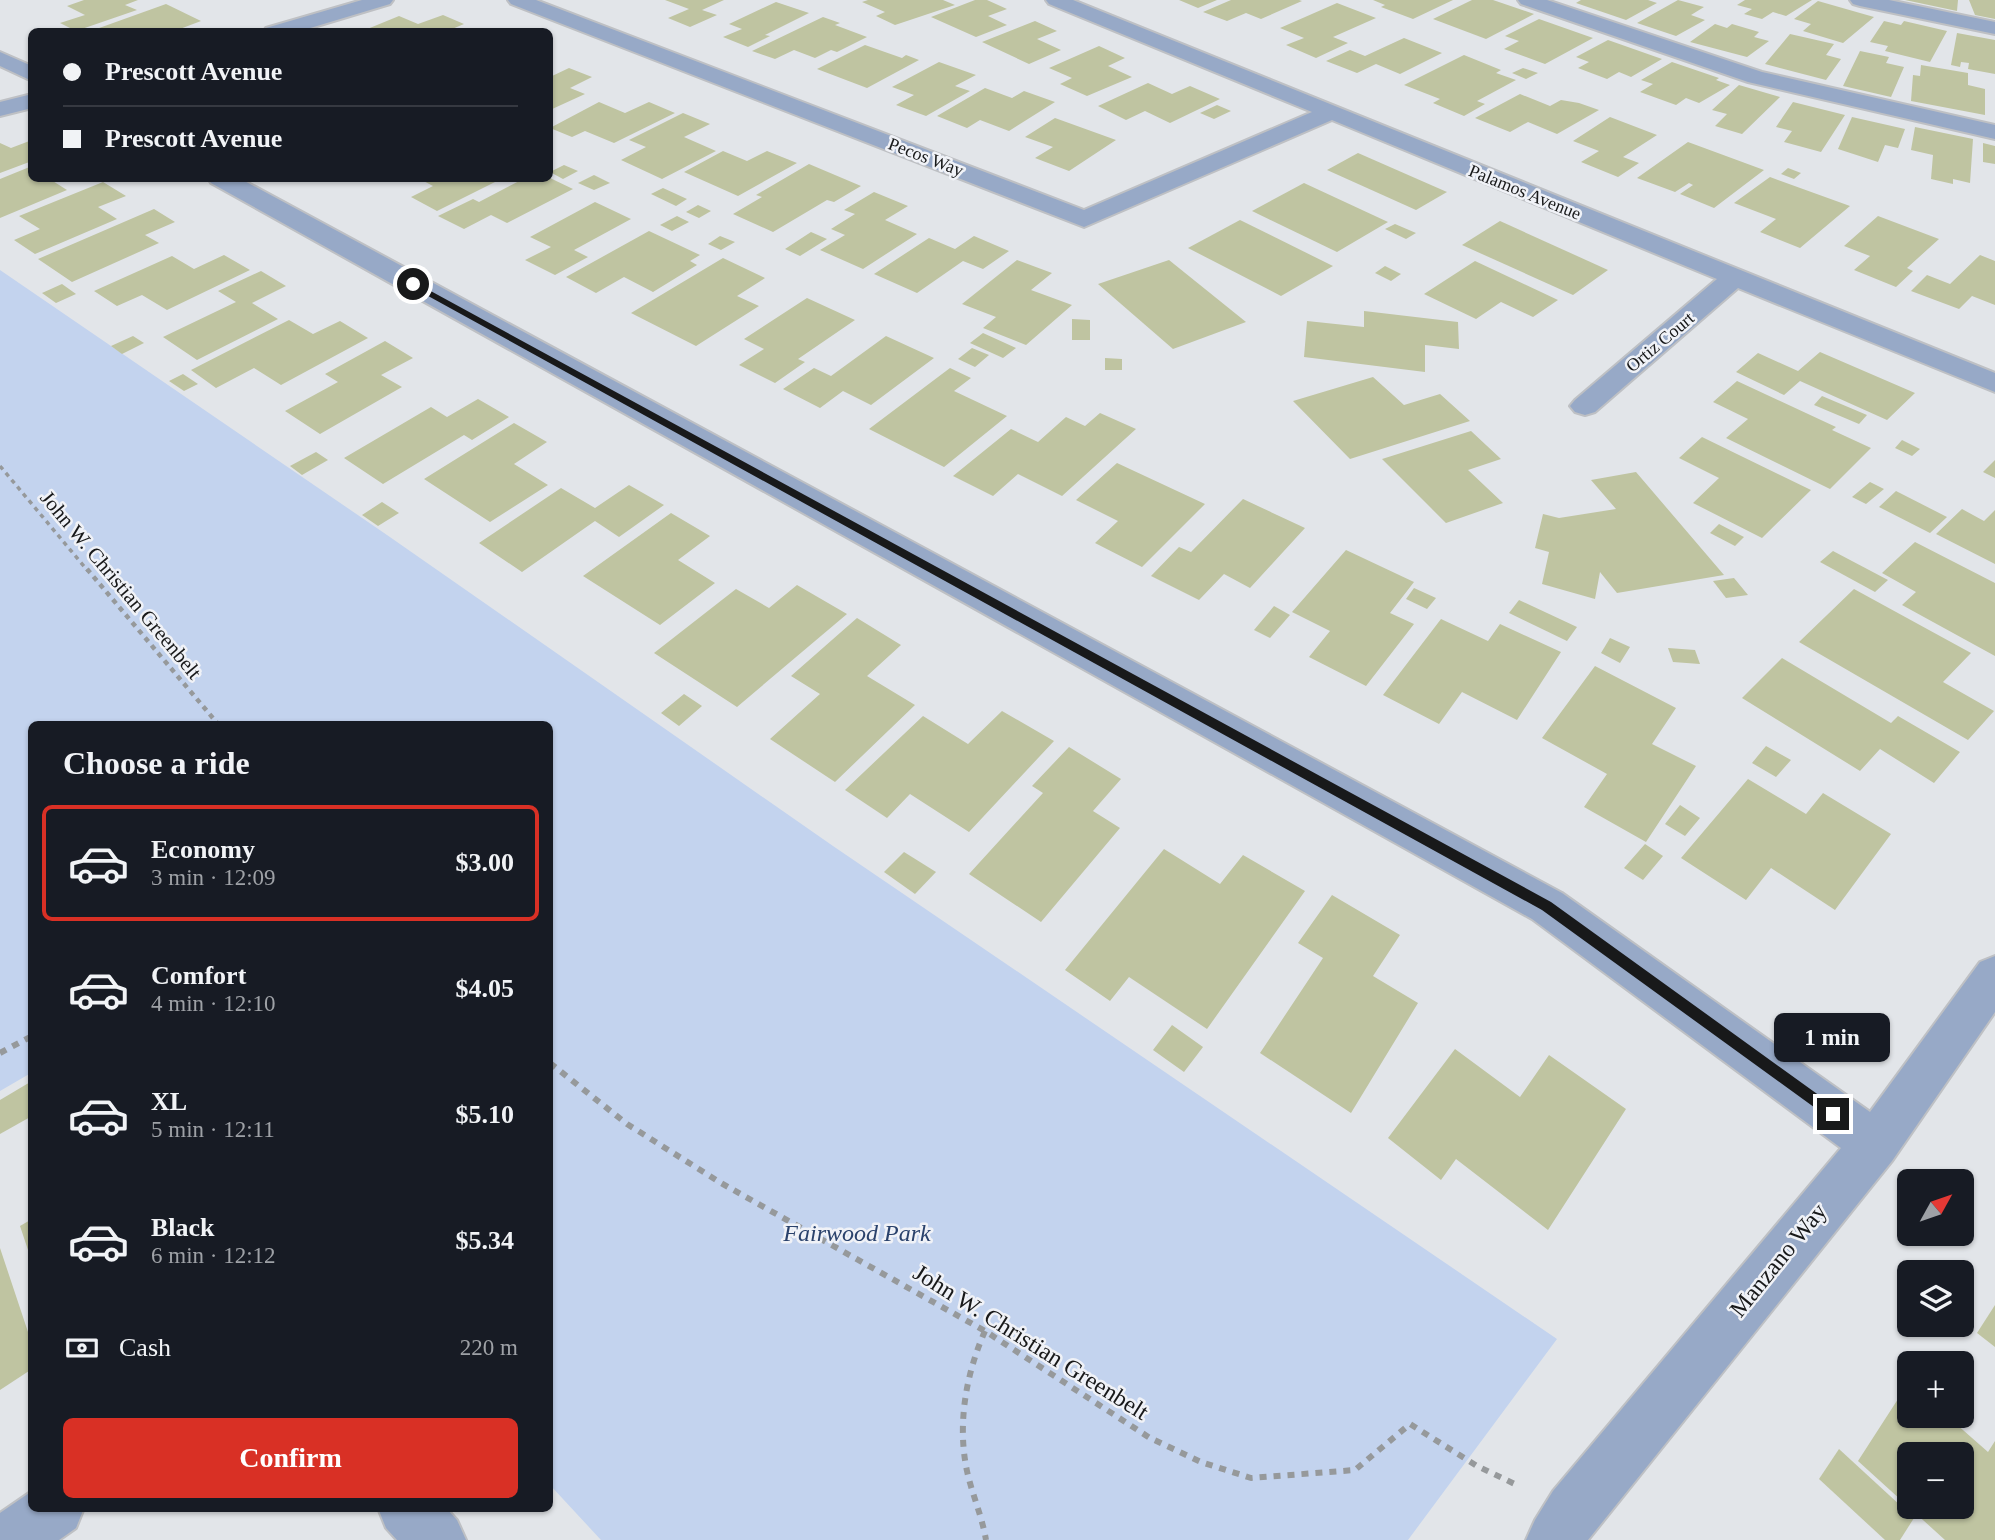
<!DOCTYPE html>
<meta charset="utf-8">
<style>
body{margin:0;font-family:Georgia,serif;background:#20242c;color:#f1f3f6;height:100vh;display:flex;flex-direction:column;font-size:26px;white-space:nowrap}
*{box-sizing:border-box;margin:0}
p{font-size:23px;color:#9ea1a6}
.icon{flex:none;width:38px;height:38px;fill:none;stroke:currentColor;stroke-width:2;stroke-linecap:round;stroke-linejoin:round}
.map{position:relative;flex:1;overflow:hidden}
.side{position:absolute;left:28px;top:721px;width:525px;height:791px;display:flex;flex-direction:column;background:#171b24;border-radius:10px;box-shadow:0 2px 5px #0004}
.side>*{flex:none}
.guide{position:absolute;left:28px;top:28px;width:525px;height:154px;border-radius:10px;box-shadow:0 2px 5px #0004;display:grid;align-content:center;height:154px;padding:0 35px;background:#171b24}
.needle{width:46px;rotate:50deg}
.buttons{position:absolute;left:1897px;top:1169px;display:grid;gap:14px}
.buttons a{display:grid;place-items:center;width:77px;height:77px;border-radius:10px;background:#171b24;box-shadow:0 2px 5px #0004;font-size:35px}
.end{position:absolute;width:32px;height:32px;margin:-16px;border:9px solid #18191a;background:#fff;box-shadow:0 0 0 4px #fff}
.from{border-radius:50%}
.bubble{position:absolute;height:49px;border-radius:10px;background:#171b24;box-shadow:0 2px 5px #0004;font-size:23px;font-weight:800;line-height:49px;text-align:center}
.guide b{display:flex;align-items:center;gap:24px;height:66px;font-size:26px}
.guide b+b{border-top:2px solid #363941}
.guide i{width:18px;height:18px;background:#f1f3f6}
ul{padding:0;list-style:none}
li{display:flex;align-items:center;gap:21px;height:116px;margin:0 14px 10px;padding:0 21px;border:4px solid transparent;border-radius:10px}
li div{flex:1}
li b{display:block;font-size:26px}
li em{font-style:normal;font-weight:800}
li.selected{border-color:#d93025}
li>.icon{width:63px;height:63px;stroke-width:1.5}
h2{padding:0 35px;font-size:32px;line-height:84px}
.pay{display:flex;align-items:center;gap:18px;height:77px;padding:0 35px;font-size:26px}
.pay p{margin-inline-start:auto}
.primary-button{display:flex;gap:14px;margin-top:auto;padding:14px 35px}
.primary-button a{flex:1;height:80px;border-radius:10px;background:#d93025;color:#fff;font-size:28px;font-weight:800;line-height:80px;text-align:center}
.map>svg:first-child{display:block}
.green{fill:#c3d3ee}
.building{fill:#bfc4a1;fill-rule:evenodd}
.lines{fill:none;stroke-linecap:round;stroke-linejoin:round}
.street-casing{stroke:#bec0c4;stroke-width:4}
.path-far2{stroke:#96999b;stroke-width:3.5;stroke-dasharray:4.5 4.5;stroke-linecap:butt}
.path-far1{stroke:#96999b;stroke-width:4.5;stroke-dasharray:5 5;stroke-linecap:butt}
.path{stroke:#96999b;stroke-width:6;stroke-dasharray:7 7;stroke-linecap:butt}
.street{fill:#97a9c7;fill-rule:evenodd}
.route{fill:#18191a}
.labels{text-anchor:middle;stroke-width:5;stroke-linejoin:round;paint-order:stroke}
.far-street-label{font-size:18px;fill:#18191a;stroke:#f0f2f7}
.street-label{font-size:21px;fill:#18191a;stroke:#f0f2f7}
.near-park-label{font-size:24px;font-style:italic;fill:#2a426c;stroke:#f0f2f7}
.near-street-label{font-size:24px;fill:#18191a;stroke:#f0f2f7}
</style>
<div class="map">
<svg width="1995" height="1540" viewBox="0 0 1995 1540">
<rect width="100%" height="100%" fill="#e2e5e9"/>
<polygon class="green" points="0,270 387,535 833,846 1557,1339 1408,1540 601,1540 550,1485 550,724 32,724 31,1073 0,1091"/>
<g class="building">
<polygon points="84,0 138,0 125,5 137,10 76,31 60,23 85,15 67,6"/>
<polygon points="665,0 724,0 702,10 717,15 690,27 668,18 689,9"/>
<polygon points="868,0 943,0 955,5 895,25 876,16 885,12 862,2"/>
<polygon points="975,0 987,0 1007,9 988,16 1007,25 976,37 931,17"/>
<polygon points="1179,0 1217,0 1198,8"/>
<polygon points="1231,0 1299,0 1302,1 1261,19 1246,13 1227,21 1203,12"/>
<polygon points="1373,0 1453,0 1413,19 1381,7 1385,5"/>
<polygon points="1472,0 1493,0 1534,14 1486,39 1433,19"/>
<polygon points="1581,0 1648,0 1657,3 1626,20 1576,3"/>
<polygon points="1678,0 1704,7 1691,15 1705,20 1676,36 1637,23"/>
<polygon points="1745,0 1812,0 1786,16 1773,12 1762,19 1744,14 1752,9 1737,5"/>
<polygon points="1905,0 1958,0 1957,11"/>
<polygon points="1969,0 1995,0 1995,19 1975,15"/>
<polygon points="1818,1 1874,17 1843,43 1803,31 1811,24 1794,19"/>
<polygon points="776,2 809,13 765,35 770,36 748,47 723,37 742,29 729,24"/>
<polygon points="1337,3 1376,18 1333,37 1348,43 1316,58 1286,45 1304,38 1280,28"/>
<polygon points="166,4 201,21 172,32 88,32"/>
<polygon points="443,15 464,24 445,32 360,32 399,16 418,24"/>
<polygon points="823,17 840,23 835,25 867,37 837,52 831,50 815,58 794,50 775,59 752,51"/>
<polygon points="1539,19 1593,38 1545,64 1504,49 1519,41 1505,36"/>
<polygon points="1035,21 1057,31 1037,39 1061,50 1029,64 982,42"/>
<polygon points="1884,21 1901,25 1904,21 1947,31 1930,62 1885,51 1888,46 1870,42"/>
<polygon points="1715,24 1727,28 1732,24 1759,32 1754,37 1769,41 1747,57 1690,42"/>
<polygon points="1957,33 1995,40 1995,74 1968,69 1969,63 1961,62 1960,67 1951,65"/>
<polygon points="1790,34 1834,44 1826,55 1841,59 1826,80 1765,64"/>
<polygon points="1404,38 1442,53 1400,74 1376,64 1357,73 1326,61 1350,50 1365,56"/>
<polygon points="1608,40 1662,59 1631,77 1619,72 1607,79 1578,68 1589,62 1576,57"/>
<polygon points="865,45 902,58 906,55 919,60 867,88 817,69"/>
<polygon points="1099,46 1125,58 1108,66 1132,77 1087,96 1060,84 1072,78 1049,68"/>
<polygon points="1860,51 1889,57 1886,63 1904,67 1891,97 1843,86"/>
<polygon points="1464,55 1501,70 1496,73 1516,80 1477,101 1485,104 1464,116 1433,103 1440,99 1404,85"/>
<polygon points="939,62 976,75 955,86 970,91 926,116 896,105 914,95 892,87"/>
<polygon points="1672,62 1719,78 1716,80 1730,85 1699,103 1686,98 1676,105 1640,92 1653,84 1641,80"/>
<polygon points="1921,65 1968,73 1968,85 1985,89 1985,115 1911,101 1913,75 1920,76"/>
<polygon points="569,68 592,77 570,88 585,94 550,110 550,77"/>
<polygon points="1523,68 1538,73 1526,79 1512,73"/>
<polygon points="1148,83 1172,94 1190,86 1220,99 1170,123 1145,111 1126,120 1098,106"/>
<polygon points="1739,85 1780,97 1742,134 1715,126 1727,114 1712,110"/>
<polygon points="985,88 1012,98 1024,91 1055,102 1009,131 980,120 967,128 937,116"/>
<polygon points="1520,94 1550,106 1561,100 1579,103 1599,110 1557,134 1528,122 1510,132 1475,118"/>
<polygon points="599,102 625,113 649,102 675,113 614,143 585,131 572,137 550,128"/>
<polygon points="1793,102 1845,115 1821,152 1784,142 1792,131 1776,127"/>
<polygon points="1217,105 1231,111 1214,119 1200,113"/>
<polygon points="683,113 710,124 684,137 716,151 662,179 621,160 646,147 629,140"/>
<polygon points="1610,117 1657,135 1623,157 1639,163 1618,177 1581,162 1599,151 1573,141"/>
<polygon points="1852,117 1905,129 1898,148 1885,145 1878,162 1838,149"/>
<polygon points="1055,118 1116,140 1069,171 1035,158 1053,147 1025,137"/>
<polygon points="1915,127 1973,139 1970,183 1953,179 1953,184 1931,179 1933,155 1911,150"/>
<polygon points="32,140 32,161 0,173 0,143 11,148"/>
<polygon points="1688,142 1764,170 1714,208 1680,194 1693,185 1689,183 1675,192 1637,178"/>
<polygon points="1983,143 1995,146 1995,164 1983,162"/>
<polygon points="723,151 747,161 767,151 797,163 738,196 684,172"/>
<polygon points="1358,153 1447,192 1416,210 1327,170"/>
<polygon points="809,164 861,186 834,202 827,200 773,232 733,214 762,197 756,195"/>
<polygon points="564,165 578,171 563,179 550,172"/>
<polygon points="32,166 32,178 48,178 67,190 0,218 0,179"/>
<polygon points="1788,168 1801,173 1794,179 1781,174"/>
<polygon points="594,175 610,183 594,190 578,183"/>
<polygon points="1770,177 1850,206 1800,248 1760,232 1776,219 1734,203"/>
<polygon points="418,178 503,178 437,211 411,197 433,186"/>
<polygon points="525,178 550,178 573,189 507,223 491,215 464,229 438,216 473,199 479,202"/>
<polygon points="103,182 126,196 98,207 117,219 35,254 14,240 40,229 19,216"/>
<polygon points="1304,183 1388,222 1337,252 1252,211"/>
<polygon points="663,188 687,199 676,206 651,194"/>
<polygon points="874,192 908,206 885,220 917,234 863,269 820,250 845,235 831,229 855,214 844,210"/>
<polygon points="595,202 631,219 574,250 588,257 555,275 525,260 551,247 530,237"/>
<polygon points="698,205 711,211 699,218 686,212"/>
<polygon points="154,209 175,222 145,235 159,243 72,282 38,259"/>
<polygon points="677,216 689,222 672,231 660,225"/>
<polygon points="1878,216 1939,239 1907,268 1913,271 1896,287 1854,270 1870,256 1844,246"/>
<polygon points="1240,220 1333,266 1281,296 1188,248"/>
<polygon points="1500,221 1608,270 1573,295 1462,245"/>
<polygon points="1395,224 1416,233 1406,239 1385,229"/>
<polygon points="649,231 700,255 690,261 697,265 653,292 624,277 596,293 566,277"/>
<polygon points="811,232 827,239 800,256 785,249"/>
<polygon points="720,236 735,242 721,250 708,244"/>
<polygon points="974,236 1009,251 983,269 963,261 917,293 874,274 929,238 955,249"/>
<polygon points="224,255 250,270 167,310 142,295 117,306 94,291 172,256 194,269"/>
<polygon points="1980,255 1995,261 1995,305 1972,296 1959,309 1911,291 1927,275 1950,284"/>
<polygon points="723,258 765,278 737,296 759,306 696,346 631,313"/>
<polygon points="1017,260 1052,273 1031,290 1072,305 1026,345 983,328 996,317 962,304"/>
<polygon points="1169,260 1246,322 1173,349 1098,284"/>
<polygon points="1475,261 1558,300 1533,317 1501,302 1476,319 1424,294"/>
<polygon points="1385,266 1401,274 1391,281 1375,273"/>
<polygon points="261,271 286,286 252,303 278,319 197,360 163,337 236,302 218,291"/>
<polygon points="62,284 76,294 56,303 42,293"/>
<polygon points="807,298 855,320 798,359 805,362 775,383 739,365 764,349 744,339"/>
<polygon points="1364,311 1458,322 1459,349 1425,345 1425,372 1304,357 1307,321 1364,327"/>
<polygon points="1072,319 1090,320 1090,340 1072,340"/>
<polygon points="289,320 313,334 340,321 368,338 281,385 254,368 216,388 191,370"/>
<polygon points="983,333 1016,348 1003,358 970,343"/>
<polygon points="133,336 144,343 122,354 111,346"/>
<polygon points="886,336 934,358 871,405 843,391 820,408 783,389 814,368 831,376"/>
<polygon points="385,341 413,358 381,375 402,387 320,434 285,411 338,382 325,374"/>
<polygon points="972,348 989,355 975,367 958,359"/>
<polygon points="1820,352 1915,393 1887,420 1800,381 1784,395 1736,372 1758,353 1798,371"/>
<polygon points="1105,358 1122,359 1122,370 1105,370"/>
<polygon points="950,368 971,378 954,391 1007,416 944,467 869,429"/>
<polygon points="183,374 198,384 184,391 169,381"/>
<polygon points="1373,377 1404,405 1440,394 1470,421 1350,459 1293,401"/>
<polygon points="1737,381 1836,427 1832,430 1871,448 1830,489 1726,438 1748,419 1713,402"/>
<polygon points="1822,396 1867,415 1859,424 1814,405"/>
<polygon points="478,399 509,417 472,440 464,435 383,484 344,458 431,407 447,417"/>
<polygon points="1100,413 1136,429 1062,496 1018,474 993,496 953,476 1011,429 1038,442 1066,417 1085,426"/>
<polygon points="514,423 547,442 514,464 548,485 490,522 424,479"/>
<polygon points="1471,431 1501,459 1468,470 1503,503 1446,523 1382,459"/>
<polygon points="1702,437 1811,490 1762,538 1693,503 1719,478 1679,458"/>
<polygon points="1902,440 1920,449 1912,456 1895,448"/>
<polygon points="316,452 328,460 302,475 290,466"/>
<polygon points="1995,460 1995,478 1983,472"/>
<polygon points="1117,463 1205,504 1142,567 1095,543 1118,521 1076,500"/>
<polygon points="1636,472 1724,575 1617,593 1600,572 1595,599 1542,584 1549,552 1535,548 1543,514 1559,518 1616,509 1591,480"/>
<polygon points="1870,482 1884,489 1866,504 1852,497"/>
<polygon points="629,485 664,505 619,537 595,521 522,572 479,543 561,488 595,508"/>
<polygon points="1896,491 1947,517 1930,533 1879,507"/>
<polygon points="1243,499 1305,528 1250,588 1224,574 1199,600 1151,576 1179,547 1191,552"/>
<polygon points="382,502 399,513 378,526 362,515"/>
<polygon points="1962,509 1984,521 1995,510 1995,564 1936,534"/>
<polygon points="671,513 710,536 678,560 715,583 660,625 583,576"/>
<polygon points="1719,524 1744,537 1735,546 1710,533"/>
<polygon points="1915,542 1995,583 1995,656 1902,605 1916,592 1882,573"/>
<polygon points="1346,550 1414,582 1390,613 1414,624 1366,686 1309,657 1330,631 1292,612"/>
<polygon points="1833,551 1888,580 1875,592 1820,562"/>
<polygon points="1734,578 1748,595 1726,598 1713,581"/>
<polygon points="797,585 847,614 737,707 654,653 736,589 769,608"/>
<polygon points="1414,588 1436,598 1427,609 1406,599"/>
<polygon points="1854,589 1971,653 1943,682 1994,711 1968,740 1799,642"/>
<polygon points="1519,600 1577,627 1567,641 1509,613"/>
<polygon points="1274,606 1290,615 1270,638 1254,630"/>
<polygon points="857,618 901,645 867,676 915,705 835,782 770,739 820,694 791,676"/>
<polygon points="1441,619 1488,641 1500,624 1561,652 1517,720 1462,692 1439,724 1383,695"/>
<polygon points="1610,638 1630,647 1620,663 1601,653"/>
<polygon points="1668,648 1695,650 1700,664 1673,662"/>
<polygon points="1782,658 1891,723 1898,716 1960,752 1934,783 1880,749 1860,771 1742,698"/>
<polygon points="1595,666 1676,708 1652,744 1696,766 1646,842 1584,807 1607,774 1542,738"/>
<polygon points="684,694 702,706 679,726 661,713"/>
<polygon points="1002,711 1054,741 969,832 910,794 887,818 845,790 923,716 968,744"/>
<polygon points="1766,746 1791,760 1776,777 1752,763"/>
<polygon points="1069,747 1121,779 1093,811 1120,828 1041,922 969,874 1043,793 1032,786"/>
<polygon points="1748,779 1806,814 1823,793 1891,834 1835,910 1771,868 1746,900 1681,858"/>
<polygon points="1680,805 1700,818 1685,836 1665,824"/>
<polygon points="1645,844 1663,856 1643,880 1624,868"/>
<polygon points="1164,849 1220,884 1243,855 1305,891 1207,1029 1129,977 1110,1001 1065,970"/>
<polygon points="904,852 936,872 915,894 884,872"/>
<polygon points="1332,895 1400,935 1373,976 1418,1003 1351,1113 1260,1053 1323,958 1298,943"/>
<polygon points="1172,1025 1203,1047 1184,1072 1153,1050"/>
<polygon points="1455,1049 1520,1097 1549,1055 1626,1109 1548,1230 1456,1159 1441,1180 1388,1138"/>
<polygon points="32,1081 32,1116 0,1134 0,1100"/>
<polygon points="32,1219 32,1259 31,1259 20,1226"/>
<polygon points="0,1248 32,1344 32,1369 0,1390"/>
<polygon points="1995,1305 1995,1347 1977,1333"/>
<path d="M1909,1382v34h38l41,36 7,-11v99h-50l-87,-79zM1909,1454h53v53h-53z"/>
<polygon points="1839,1449 1914,1518 1900,1540 1885,1540 1819,1479"/>
</g>
<g class="lines">
<g class="street-casing">
<g id="street">
<polygon points="362,0 393,0 390,4 297,32 263,32 266,28"/>
<polygon points="508,0 536,0 1084,210 1312,112 1049,4 1046,0 1073,0 1995,373 1995,392 1738,288 1595,412 1585,415 1575,412 1570,406 1575,400 1717,279 1332,120 1084,227 511,4"/>
<polygon points="1518,0 1547,0 1762,72 1995,125 1995,139 1748,82 1521,4"/>
<polygon points="1850,0 1889,0 1995,22 1995,34 1860,6 1853,4"/>
<polygon points="0,52 32,66 32,81 0,66"/>
<polygon points="32,94 32,108 0,116 0,102"/>
<polygon points="208,178 239,178 1562,893 1870,1112 1980,962 1995,956 1995,1012 1892,1161 1588,1540 1526,1540 1535,1520 1553,1491 1841,1148 1532,919 211,183"/>
<polygon points="32,1491 32,1508 84,1508 76,1528 59,1540 0,1540 0,1513"/>
<polygon points="378,1508 446,1508 457,1520 466,1540 397,1540 386,1528"/>
</g>
</g>
<polyline class="path-far2" points="0,466 88,571"/>
<polyline class="path-far1" points="87,569 218,724"/>
<g class="path">
<polyline points="0,1053 32,1036"/>
<polyline points="550,1063 627,1124 721,1183 985,1331 1150,1438 1201,1462 1251,1478 1355,1470 1410,1424 1477,1466 1519,1486"/>
<path d="M985,1331c-19,43 -28,93 -18,140 5,23 15,45 19,69"/>
</g>
<use href="#street" class="street"/>
</g>
<polygon class="route" points="410,283 416,283 1551,902 1838,1109 1838,1118 1829,1118 1542,910 410,286"/>
<g class="labels">
<g class="far-street-label">
<text transform="translate(926 157) rotate(21)" y="6">Pecos Way</text>
<text transform="translate(1525 192) rotate(22)" y="6">Palamos Avenue</text>
<text transform="translate(1660 342) rotate(-40)" y="6">Ortiz Court</text>
</g>
<g class="street-label">
<text transform="translate(121 585) rotate(50)" y="7">John W. Christian Greenbelt</text>
</g>
<g class="near-park-label">
<text x="857" y="1241">Fairwood Park</text>
</g>
<g class="near-street-label">
<text transform="translate(1778 1260) rotate(-51)" y="8">Manzano Way</text>
<text transform="translate(1031 1342) rotate(32)" y="8">John W. Christian Greenbelt</text>
</g>
</g>
</svg>
<div class="buttons">
<a><svg class="needle" viewBox="-14 -14 28 28"><path d="M0-13l5 13h-10z" fill="#e53935"/><path d="M0 13l5-13h-10z" fill="#9ea1a6"/></svg></a>
<a><svg class="icon" aria-label="layers" viewBox="0 0 24 24"><path d="M12 4l9 5-9 5-9-5zM3 14l9 5 9-5"/></svg></a>
<a>+</a>
<a>−</a>
</div>
<i class="end from" style="left:413px;top:284px"></i>
<i class="end" style="left:1833px;top:1114px"></i>
<div class="bubble" style="left:1774px;top:1013px;width:116px">1 min</div>
<div class="guide">
<b><i class="from"></i>Prescott Avenue</b>
<b><i></i>Prescott Avenue</b>
</div>
<section class="side">
<h2>Choose a ride</h2>
<ul>
<li class="selected"><svg class="icon" aria-label="car" viewBox="0 0 24 24"><path d="M5 17H2v-5l4-1 3-4h7l3 4 3 1v5h-3M9 17h6M6 11h13"/><circle cx="7" cy="17" r="2"/><circle cx="17" cy="17" r="2"/></svg><div><b>Economy</b><p>3 min · 12:09</p></div><em>$3.00</em></li>
<li><svg class="icon" aria-label="car" viewBox="0 0 24 24"><path d="M5 17H2v-5l4-1 3-4h7l3 4 3 1v5h-3M9 17h6M6 11h13"/><circle cx="7" cy="17" r="2"/><circle cx="17" cy="17" r="2"/></svg><div><b>Comfort</b><p>4 min · 12:10</p></div><em>$4.05</em></li>
<li><svg class="icon" aria-label="car" viewBox="0 0 24 24"><path d="M5 17H2v-5l4-1 3-4h7l3 4 3 1v5h-3M9 17h6M6 11h13"/><circle cx="7" cy="17" r="2"/><circle cx="17" cy="17" r="2"/></svg><div><b>XL</b><p>5 min · 12:11</p></div><em>$5.10</em></li>
<li><svg class="icon" aria-label="car" viewBox="0 0 24 24"><path d="M5 17H2v-5l4-1 3-4h7l3 4 3 1v5h-3M9 17h6M6 11h13"/><circle cx="7" cy="17" r="2"/><circle cx="17" cy="17" r="2"/></svg><div><b>Black</b><p>6 min · 12:12</p></div><em>$5.34</em></li>
</ul>
<div class="pay"><svg class="icon" aria-label="cash" viewBox="0 0 24 24"><path d="M3 7h18v10H3z"/><circle cx="12" cy="12" r="2"/></svg>Cash<p>220 m</p></div>
<div class="primary-button"><a>Confirm</a></div>
</section>
</div>
